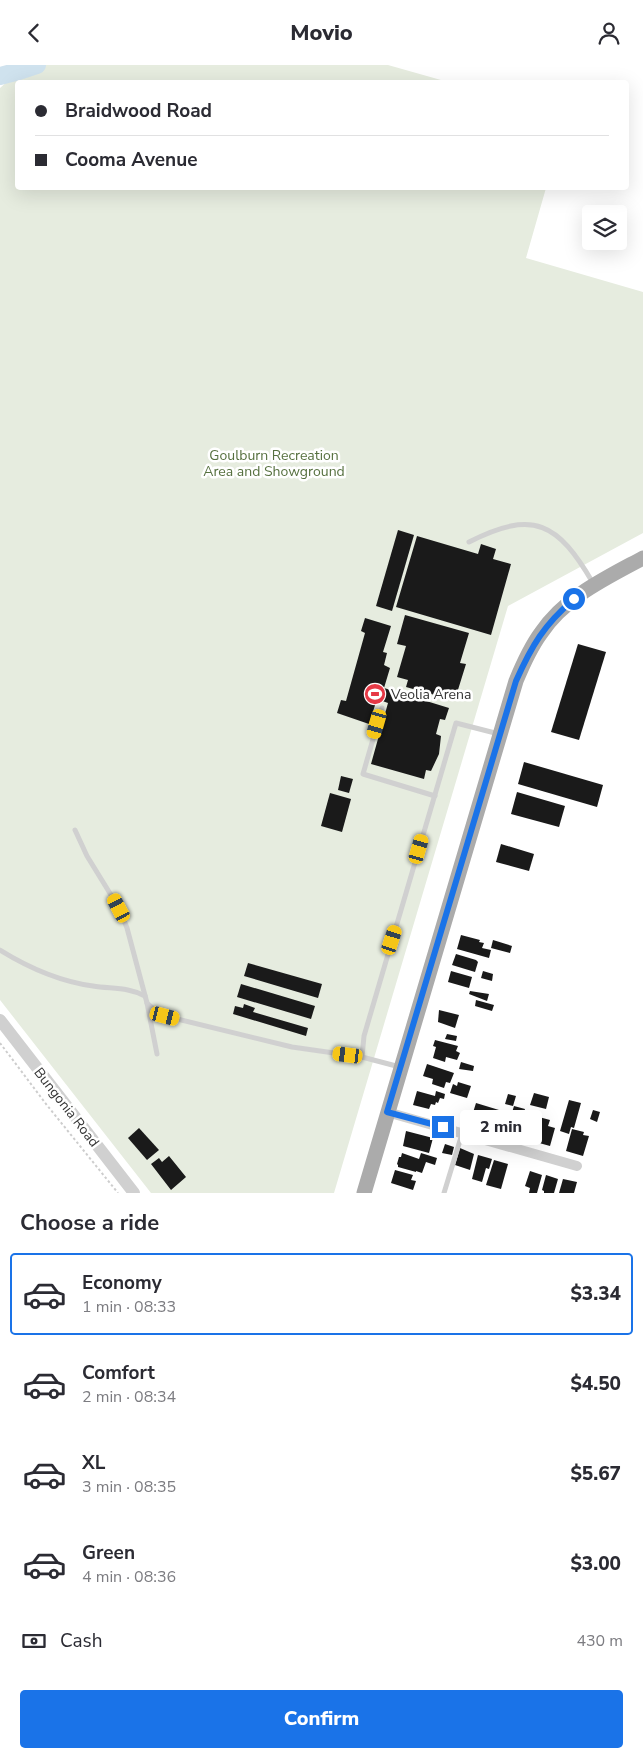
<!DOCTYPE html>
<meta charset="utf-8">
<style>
body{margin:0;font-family:"Nunito Sans",sans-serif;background:#f7f7f7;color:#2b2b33;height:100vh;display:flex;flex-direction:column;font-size:19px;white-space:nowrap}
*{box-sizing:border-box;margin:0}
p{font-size:16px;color:#7c7c81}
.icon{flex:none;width:28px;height:28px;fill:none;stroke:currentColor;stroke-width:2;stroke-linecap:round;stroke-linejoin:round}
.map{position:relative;height:1128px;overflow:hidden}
.sheet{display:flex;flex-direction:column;background:#fff;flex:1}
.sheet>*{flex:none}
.banner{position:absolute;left:15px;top:15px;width:614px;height:110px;border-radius:5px;box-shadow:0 5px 20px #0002;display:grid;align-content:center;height:110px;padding:0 20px;background:#fff}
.controls{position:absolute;left:582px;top:140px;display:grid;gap:10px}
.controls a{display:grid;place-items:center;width:45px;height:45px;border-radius:5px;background:#fff;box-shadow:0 5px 20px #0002;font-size:25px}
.end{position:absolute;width:22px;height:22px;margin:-11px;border:6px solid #1a73e8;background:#fff;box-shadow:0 0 0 2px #fff}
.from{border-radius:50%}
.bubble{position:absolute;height:35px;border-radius:5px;background:#fff;box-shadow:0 5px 20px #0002;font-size:16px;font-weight:800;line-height:35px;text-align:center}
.car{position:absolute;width:15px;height:30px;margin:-15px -8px;border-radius:6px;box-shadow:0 0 4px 1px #0007;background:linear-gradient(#f5c518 24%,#345 0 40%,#f5c518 0 76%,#345 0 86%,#f5c518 0)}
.banner b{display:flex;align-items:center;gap:18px;height:48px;font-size:19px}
.banner b+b{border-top:1px solid #e1e1e2}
.banner i{width:12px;height:12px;background:#2b2b33}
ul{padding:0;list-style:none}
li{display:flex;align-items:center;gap:15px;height:82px;margin:0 10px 8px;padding:0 10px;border:2px solid transparent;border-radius:5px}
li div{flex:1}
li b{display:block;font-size:19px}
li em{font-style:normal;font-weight:800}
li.active{border-color:#1a73e8}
li>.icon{width:45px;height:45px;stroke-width:1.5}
h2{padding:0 20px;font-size:22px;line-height:60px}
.pay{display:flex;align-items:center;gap:12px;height:55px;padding:0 20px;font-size:19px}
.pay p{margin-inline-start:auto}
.button{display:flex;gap:10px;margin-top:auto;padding:10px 20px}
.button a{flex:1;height:58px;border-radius:5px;background:#1a73e8;color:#fff;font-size:20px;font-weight:800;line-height:58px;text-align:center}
header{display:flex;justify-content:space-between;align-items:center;height:65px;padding:0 20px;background:#fff;font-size:22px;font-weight:800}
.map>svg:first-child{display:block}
.green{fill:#e6ecdf}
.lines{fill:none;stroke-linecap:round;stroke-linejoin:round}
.river{stroke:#cfe2ee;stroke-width:18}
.building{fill:#1a1a1a}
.path{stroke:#cdcdcd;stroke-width:2;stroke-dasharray:2.5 2.5;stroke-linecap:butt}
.service{stroke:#d0d0d0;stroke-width:5}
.minor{stroke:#d0d0d0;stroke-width:10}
.tertiary{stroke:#d0d0d0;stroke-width:12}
.primary{stroke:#ababab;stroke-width:15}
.route{stroke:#1a73e8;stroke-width:6}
.labels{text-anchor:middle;stroke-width:5;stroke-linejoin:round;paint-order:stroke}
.park-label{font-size:14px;fill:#56703f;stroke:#fff}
.poi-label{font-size:14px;fill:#333;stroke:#fff;text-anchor:start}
.street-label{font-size:14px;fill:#333;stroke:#fff}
</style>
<header><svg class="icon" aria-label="back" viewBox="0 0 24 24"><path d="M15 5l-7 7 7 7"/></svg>Movio<svg class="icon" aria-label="person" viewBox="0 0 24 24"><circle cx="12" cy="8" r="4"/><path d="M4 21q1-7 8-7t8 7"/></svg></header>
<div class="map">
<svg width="643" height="1128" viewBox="0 0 643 1128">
<rect width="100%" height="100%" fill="#fff"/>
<polygon class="green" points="40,0 388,0 448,17 18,18 18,122 546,123 526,193 643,227 643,468 508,541 334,1128 151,1128 0,935 0,23 17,8"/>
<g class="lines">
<polyline class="river" points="0,11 19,6 37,0"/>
</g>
<g class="building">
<polygon points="398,465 414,470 392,546 376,541"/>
<polygon points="417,471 478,489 481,479 496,484 493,494 511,499 491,570 396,542"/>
<polygon points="405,550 469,568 460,598 466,599 457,628 451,626 449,634 406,622 408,615 397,612 406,581 397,579"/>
<polygon points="365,553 391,561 383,587 387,588 384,600 390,603 384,623 449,643 445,655 440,654 436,669 441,671 439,689 431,706 426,705 424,714 371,699 388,638 377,634 369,659 337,648 341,635 346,636 365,568 361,566"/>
<polygon points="578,579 606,587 579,675 551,667"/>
<polygon points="524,697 603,720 597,742 518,719"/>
<polygon points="341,711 353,714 349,728 338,725"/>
<polygon points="517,727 565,741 559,762 511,749"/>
<polygon points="330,728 351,734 342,767 321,761"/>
<polygon points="501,779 534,789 529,806 496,797"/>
<polygon points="461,870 480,875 479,877 484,878 482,883 491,885 489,893 457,884"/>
<polygon points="493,875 512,881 510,888 491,883"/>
<polygon points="456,889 476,895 478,897 475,907 452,900"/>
<polygon points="248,898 322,919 318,933 244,911"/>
<polygon points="451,906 472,912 469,923 448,917"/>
<polygon points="483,906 493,909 492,916 481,913"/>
<polygon points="241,919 315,941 311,954 237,932"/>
<polygon points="470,926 489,929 487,936 469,929"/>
<polygon points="476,935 494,940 492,946 475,941"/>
<polygon points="244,939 255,943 253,947 308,963 306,971 233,949 235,941 243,943"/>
<polygon points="439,945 459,950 455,963 438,957"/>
<polygon points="447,969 457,971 456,976 445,974"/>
<polygon points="435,975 458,981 456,986 460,988 457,995 446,992 445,997 433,993 436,982 433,981"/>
<polygon points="461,997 474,1001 473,1006 459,1004"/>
<polygon points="427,999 454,1008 450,1018 446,1017 444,1023 432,1019 433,1014 423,1011"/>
<polygon points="458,1017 471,1021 467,1033 450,1028 453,1019 457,1021"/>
<polygon points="417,1026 435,1031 436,1026 445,1029 444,1034 440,1033 438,1038 436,1037 435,1040 431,1039 429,1044 413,1040"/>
<polygon points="534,1028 549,1032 546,1044 530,1040"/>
<polygon points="508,1029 516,1031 513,1041 505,1039"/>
<polygon points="569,1035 581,1038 574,1063 571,1062 569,1069 560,1066"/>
<polygon points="476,1038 499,1045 494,1060 471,1054"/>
<polygon points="514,1041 525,1044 517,1072 504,1068 508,1053 510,1054"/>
<polygon points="593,1045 600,1047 597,1057 590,1054"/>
<polygon points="539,1052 550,1055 548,1061 555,1063 550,1081 532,1076"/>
<polygon points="139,1063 159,1085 147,1095 128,1073"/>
<polygon points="572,1064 584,1067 583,1070 589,1071 583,1091 566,1086"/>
<polygon points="406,1066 433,1073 429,1088 403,1081"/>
<polygon points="445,1079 454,1082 452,1090 442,1088"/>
<polygon points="460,1083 474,1089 470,1105 455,1100"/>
<polygon points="402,1088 419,1094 421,1088 437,1093 435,1100 426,1097 422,1108 416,1106 416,1107 398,1102 398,1100 397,1099 399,1092 401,1092"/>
<polygon points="478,1090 492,1094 489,1104 486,1103 482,1117 472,1114"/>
<polygon points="169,1091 186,1112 171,1125 151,1099 159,1093 162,1097"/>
<polygon points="494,1095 508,1099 501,1124 486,1120"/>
<polygon points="395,1105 413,1110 411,1115 416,1116 413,1125 391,1118"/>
<polygon points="530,1106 542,1110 537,1128 529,1128 530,1123 525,1121"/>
<polygon points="546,1110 558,1114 554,1128 544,1128 544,1126 542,1125"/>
<polygon points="563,1114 577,1117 574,1128 559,1128"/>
</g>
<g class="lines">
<polyline class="path" points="0,978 46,1039 118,1128"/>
<g class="service">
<path d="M469,477c65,-33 89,-19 124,41"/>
<polyline points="382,643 363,709 435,731"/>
<polyline points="75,765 87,791 119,843 127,863 147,938 157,989"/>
<path d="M0,885c29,18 58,31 93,36 18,3 36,1 52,10"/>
<polyline points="147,938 156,946 165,951 292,982 362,992 400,1002"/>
<polyline points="362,992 364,971 456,658 499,669"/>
<polyline points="444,1128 462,1069"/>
</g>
<polyline class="minor" points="387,1047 577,1101"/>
<polyline class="tertiary" points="0,955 134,1128"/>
<path class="primary" d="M364,1128l152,-512c7,-17 14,-33 25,-48 24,-36 65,-55 102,-75"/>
</g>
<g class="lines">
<path class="route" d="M443,1062l-56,-15 129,-431c16,-36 28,-56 58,-82"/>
</g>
<defs>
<g id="stadium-disc" transform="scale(1.125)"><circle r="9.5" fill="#e63946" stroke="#fff"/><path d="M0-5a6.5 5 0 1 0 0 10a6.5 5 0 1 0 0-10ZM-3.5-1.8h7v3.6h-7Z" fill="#fff"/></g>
</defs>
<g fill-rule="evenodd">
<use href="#stadium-disc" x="375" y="629"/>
</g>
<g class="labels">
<g class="park-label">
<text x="274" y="395">Goulburn Recreation<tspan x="274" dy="16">Area and Showground</tspan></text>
</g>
<g class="poi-label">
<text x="391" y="634">Veolia Arena</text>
</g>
<g class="street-label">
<text transform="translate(67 1042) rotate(52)" y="5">Bungonia Road</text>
</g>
</g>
</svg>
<div class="controls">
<a><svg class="icon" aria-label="layers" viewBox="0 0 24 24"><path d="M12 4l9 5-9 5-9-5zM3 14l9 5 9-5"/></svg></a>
</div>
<i class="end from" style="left:574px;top:534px"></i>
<i class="end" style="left:443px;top:1062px"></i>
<div class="bubble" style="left:460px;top:1045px;width:82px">2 min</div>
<i class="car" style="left:377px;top:659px;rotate:196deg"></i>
<i class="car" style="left:419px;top:784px;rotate:16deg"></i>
<i class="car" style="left:119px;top:843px;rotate:332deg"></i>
<i class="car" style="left:392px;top:875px;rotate:18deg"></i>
<i class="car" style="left:165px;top:951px;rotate:104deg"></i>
<i class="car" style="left:348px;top:990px;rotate:277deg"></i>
<div class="banner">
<b><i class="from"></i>Braidwood Road</b>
<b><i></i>Cooma Avenue</b>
</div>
</div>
<section class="sheet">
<h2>Choose a ride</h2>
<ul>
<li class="active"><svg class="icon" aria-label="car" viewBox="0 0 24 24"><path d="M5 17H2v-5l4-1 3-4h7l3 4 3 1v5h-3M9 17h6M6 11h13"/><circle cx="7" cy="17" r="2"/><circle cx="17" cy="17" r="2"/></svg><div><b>Economy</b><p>1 min · 08:33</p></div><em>$3.34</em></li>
<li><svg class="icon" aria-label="car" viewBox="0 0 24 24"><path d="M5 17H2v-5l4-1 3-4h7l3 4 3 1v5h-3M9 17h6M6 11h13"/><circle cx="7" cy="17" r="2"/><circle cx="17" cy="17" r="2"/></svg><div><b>Comfort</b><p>2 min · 08:34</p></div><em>$4.50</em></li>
<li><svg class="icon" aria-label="car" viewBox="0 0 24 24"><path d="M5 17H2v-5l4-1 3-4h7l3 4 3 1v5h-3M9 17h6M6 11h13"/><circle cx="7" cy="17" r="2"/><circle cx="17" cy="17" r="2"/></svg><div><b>XL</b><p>3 min · 08:35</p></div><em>$5.67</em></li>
<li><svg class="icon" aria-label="car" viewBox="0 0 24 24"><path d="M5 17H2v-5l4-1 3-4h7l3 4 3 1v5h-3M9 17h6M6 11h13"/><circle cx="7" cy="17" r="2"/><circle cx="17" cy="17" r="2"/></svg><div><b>Green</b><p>4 min · 08:36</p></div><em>$3.00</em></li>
</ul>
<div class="pay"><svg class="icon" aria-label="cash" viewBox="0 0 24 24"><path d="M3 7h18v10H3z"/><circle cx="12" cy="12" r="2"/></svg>Cash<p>430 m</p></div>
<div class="button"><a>Confirm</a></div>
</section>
